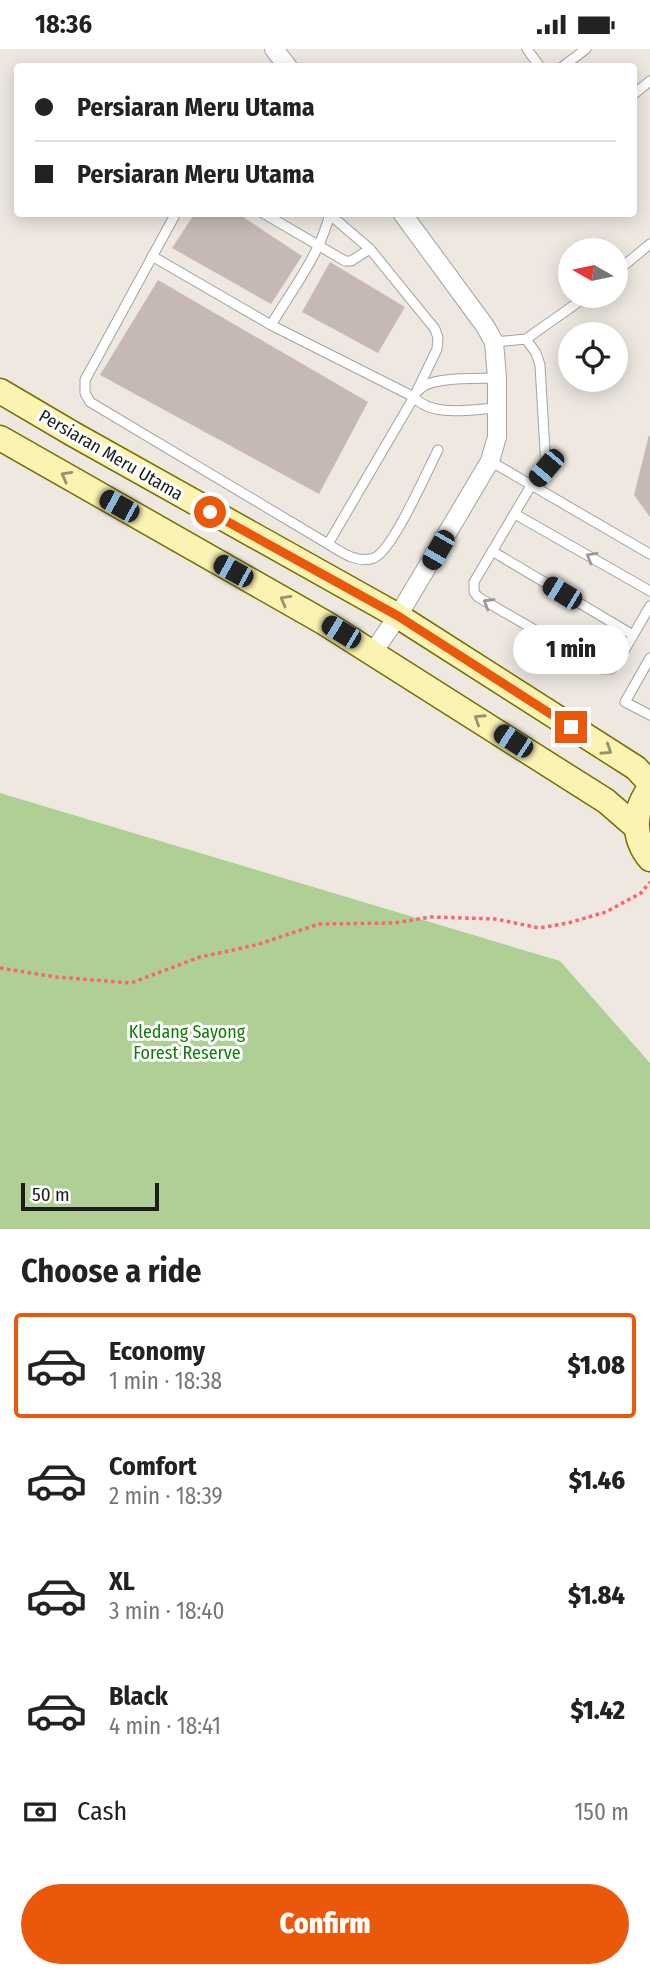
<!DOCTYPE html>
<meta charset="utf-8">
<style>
body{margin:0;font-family:"Fira Sans Condensed",sans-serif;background:#f2f2f2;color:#222;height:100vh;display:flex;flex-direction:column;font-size:26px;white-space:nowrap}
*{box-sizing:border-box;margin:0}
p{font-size:23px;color:#767676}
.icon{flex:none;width:38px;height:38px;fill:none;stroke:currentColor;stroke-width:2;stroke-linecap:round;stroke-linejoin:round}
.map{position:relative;height:1180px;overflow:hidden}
.panel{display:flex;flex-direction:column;background:#fff;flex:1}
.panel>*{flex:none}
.hud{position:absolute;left:14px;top:14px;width:623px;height:154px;border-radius:7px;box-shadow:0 4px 18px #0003;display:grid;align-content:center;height:154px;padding:0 21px;background:#fff}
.needle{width:46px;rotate:279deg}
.fabs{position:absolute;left:558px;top:189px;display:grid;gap:14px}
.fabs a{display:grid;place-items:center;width:70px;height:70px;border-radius:50%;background:#fff;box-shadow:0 4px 18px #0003;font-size:35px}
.scale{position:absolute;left:21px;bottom:18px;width:138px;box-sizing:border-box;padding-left:7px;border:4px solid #1c1c1c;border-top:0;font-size:19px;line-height:24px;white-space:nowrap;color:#1c1c1c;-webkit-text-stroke:5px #fff;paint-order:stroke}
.end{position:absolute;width:32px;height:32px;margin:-16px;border:9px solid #ea580c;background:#fff;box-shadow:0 0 0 4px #fff}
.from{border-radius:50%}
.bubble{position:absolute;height:49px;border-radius:24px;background:#fff;box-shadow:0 4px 18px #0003;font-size:23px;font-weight:800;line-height:49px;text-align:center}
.car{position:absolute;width:21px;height:42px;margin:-21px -10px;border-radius:9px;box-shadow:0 0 5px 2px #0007;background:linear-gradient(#222 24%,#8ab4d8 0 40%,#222 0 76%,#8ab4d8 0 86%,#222 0)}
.hud b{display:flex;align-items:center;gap:24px;height:66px;font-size:26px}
.hud b+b{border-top:2px solid #e0e0e0}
.hud i{width:18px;height:18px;background:#222}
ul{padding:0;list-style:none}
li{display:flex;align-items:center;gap:21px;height:105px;margin:0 14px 10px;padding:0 7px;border:4px solid transparent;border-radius:7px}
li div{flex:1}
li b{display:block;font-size:26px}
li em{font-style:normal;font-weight:800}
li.current{border-color:#ea580c}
li>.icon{width:63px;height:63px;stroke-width:1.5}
h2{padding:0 21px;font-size:32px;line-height:84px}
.pay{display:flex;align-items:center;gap:18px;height:77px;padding:0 21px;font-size:26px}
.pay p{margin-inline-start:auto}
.button{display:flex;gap:14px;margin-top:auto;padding:14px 21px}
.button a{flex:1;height:80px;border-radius:42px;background:#ea580c;color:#fff;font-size:28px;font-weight:800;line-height:80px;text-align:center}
.status{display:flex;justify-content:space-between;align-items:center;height:49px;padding:0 35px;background:#fff;direction:ltr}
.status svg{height:19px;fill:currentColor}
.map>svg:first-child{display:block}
.forest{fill:#afcf94}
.building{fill:#c6b9b5}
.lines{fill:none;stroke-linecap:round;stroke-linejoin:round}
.service-casing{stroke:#a3a3a3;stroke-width:11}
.minor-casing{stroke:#a3a3a3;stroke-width:20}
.secondary-casing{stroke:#756f01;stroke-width:27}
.path{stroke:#fe626b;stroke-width:3.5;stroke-dasharray:3.5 3.5;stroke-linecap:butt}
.service{stroke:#fff;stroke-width:9}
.minor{stroke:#fff;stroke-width:18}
.secondary{stroke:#fbf3b2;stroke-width:24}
.oneway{stroke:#97926e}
.oneway2{stroke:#999}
.route{stroke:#ea580c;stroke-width:9}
.labels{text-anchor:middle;stroke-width:6;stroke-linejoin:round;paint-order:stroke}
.street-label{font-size:18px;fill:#1c1c1c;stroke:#fff}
.park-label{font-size:18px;fill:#107d07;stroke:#fff}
</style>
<div class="status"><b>18:36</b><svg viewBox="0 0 49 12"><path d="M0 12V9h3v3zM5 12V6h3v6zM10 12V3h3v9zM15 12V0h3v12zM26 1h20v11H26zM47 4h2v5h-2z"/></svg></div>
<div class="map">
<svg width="650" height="1180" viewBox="0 0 650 1180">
<rect width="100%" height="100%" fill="#eee8e1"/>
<polygon class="forest" points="0,744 560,912 650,1014 650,1180 0,1180"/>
<g class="building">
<polygon points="195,164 237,164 302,207 271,255 172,199"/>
<polygon points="330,213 405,258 378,304 302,263"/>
<polygon points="158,231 368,353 319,445 100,326"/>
<polygon points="649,386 650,387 650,468 634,446"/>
</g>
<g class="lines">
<g class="service-casing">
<g id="service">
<polyline points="527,0 540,18"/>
<polyline points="562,18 586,0"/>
<polyline points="634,45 650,32"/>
<polyline points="176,164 85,331 85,344 90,353 328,495"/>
<polyline points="263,164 345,212 351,212 370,200"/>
<path d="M328,164l42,36 65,80 3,9 -1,11 -23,48 -86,147c13,8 29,20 46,14 19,-8 53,-87 64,-108"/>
<path d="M152,207l119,69 143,72c18,21 58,12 83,11"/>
<polyline points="616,223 650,195"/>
<path d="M271,276c21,-35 50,-72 59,-112"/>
<polyline points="526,290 536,304 540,316 546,419 532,435 474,533 474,543 478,548 602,620 611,620 617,614 650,557"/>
<polyline points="494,293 526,290 587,247"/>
<path d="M419,341c11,-14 60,-11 78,-12"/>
<polyline points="490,412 650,505"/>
<polyline points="515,465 650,542"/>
<polyline points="492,502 633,586"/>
<polyline points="650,609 625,653 650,666"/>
</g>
</g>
<g class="minor-casing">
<g id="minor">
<polyline points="274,0 288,18"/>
<polyline points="373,603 398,567 490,412 497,388 497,329 494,293 485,277 402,164"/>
</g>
</g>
<g class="secondary-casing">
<g id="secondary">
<polyline points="0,342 73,385 398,567 636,719 650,734"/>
<polyline points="0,389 325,574 606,752 636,778"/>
<path d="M650,739c-17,23 -18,49 0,71"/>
</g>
</g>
<polyline class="path" points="0,919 56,928 131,934 200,908 256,896 319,875 394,874 431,868 496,870 539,879 568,874 606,863 641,844 650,833"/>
<use href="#service" class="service"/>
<use href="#minor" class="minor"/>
<use href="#secondary" class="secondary"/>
</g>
<defs><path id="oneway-chevron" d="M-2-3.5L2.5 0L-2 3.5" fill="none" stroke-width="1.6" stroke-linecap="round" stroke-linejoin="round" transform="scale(1.75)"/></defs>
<g class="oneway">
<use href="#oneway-chevron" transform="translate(66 427) rotate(-151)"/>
<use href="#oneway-chevron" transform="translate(285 551) rotate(-151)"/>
<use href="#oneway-chevron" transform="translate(479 670) rotate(-147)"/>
<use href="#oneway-chevron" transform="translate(607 701) rotate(33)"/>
</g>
<g class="oneway2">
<use href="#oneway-chevron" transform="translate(591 508) rotate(-150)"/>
<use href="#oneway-chevron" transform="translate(488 554) rotate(-149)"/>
</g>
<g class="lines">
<polyline class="route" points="210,463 398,567 571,678"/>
</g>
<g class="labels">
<g class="street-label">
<text transform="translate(111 406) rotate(30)" y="6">Persiaran Meru Utama</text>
</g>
<g class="park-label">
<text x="187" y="989">Kledang Sayong<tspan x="187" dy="21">Forest Reserve</tspan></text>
</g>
</g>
</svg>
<div class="fabs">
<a><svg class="needle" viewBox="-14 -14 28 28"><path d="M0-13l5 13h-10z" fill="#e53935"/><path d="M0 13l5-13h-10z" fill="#767676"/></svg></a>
<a><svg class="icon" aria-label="locate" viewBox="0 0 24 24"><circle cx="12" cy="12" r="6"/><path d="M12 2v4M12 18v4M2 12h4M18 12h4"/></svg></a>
</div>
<div class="scale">50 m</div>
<i class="end from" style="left:210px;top:463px"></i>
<i class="end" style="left:571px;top:678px"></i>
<div class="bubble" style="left:513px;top:576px;width:116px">1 min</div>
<i class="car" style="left:546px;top:419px;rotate:220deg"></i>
<i class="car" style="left:119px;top:457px;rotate:299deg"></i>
<i class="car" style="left:438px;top:501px;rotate:210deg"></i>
<i class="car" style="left:233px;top:522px;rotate:299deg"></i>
<i class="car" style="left:562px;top:544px;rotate:301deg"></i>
<i class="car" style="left:341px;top:583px;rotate:301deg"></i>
<i class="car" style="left:513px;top:692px;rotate:303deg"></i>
<div class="hud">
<b><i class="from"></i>Persiaran Meru Utama</b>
<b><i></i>Persiaran Meru Utama</b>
</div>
</div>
<section class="panel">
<h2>Choose a ride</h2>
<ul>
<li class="current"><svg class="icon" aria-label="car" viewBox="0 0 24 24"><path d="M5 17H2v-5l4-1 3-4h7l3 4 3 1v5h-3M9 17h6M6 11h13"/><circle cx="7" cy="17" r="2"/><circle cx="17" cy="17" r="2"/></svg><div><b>Economy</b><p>1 min · 18:38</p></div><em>$1.08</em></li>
<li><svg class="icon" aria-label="car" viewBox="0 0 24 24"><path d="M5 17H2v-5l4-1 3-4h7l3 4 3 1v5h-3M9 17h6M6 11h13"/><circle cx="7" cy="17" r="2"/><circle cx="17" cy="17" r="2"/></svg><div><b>Comfort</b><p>2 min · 18:39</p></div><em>$1.46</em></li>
<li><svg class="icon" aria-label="car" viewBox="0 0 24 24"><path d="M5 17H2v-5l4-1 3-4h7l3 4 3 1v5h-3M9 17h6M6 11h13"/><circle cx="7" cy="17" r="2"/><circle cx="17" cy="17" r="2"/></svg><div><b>XL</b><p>3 min · 18:40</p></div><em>$1.84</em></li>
<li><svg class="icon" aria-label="car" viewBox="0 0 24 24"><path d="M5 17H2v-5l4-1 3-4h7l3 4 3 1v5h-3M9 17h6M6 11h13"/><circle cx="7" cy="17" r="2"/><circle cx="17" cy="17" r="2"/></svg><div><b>Black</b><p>4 min · 18:41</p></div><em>$1.42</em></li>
</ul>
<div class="pay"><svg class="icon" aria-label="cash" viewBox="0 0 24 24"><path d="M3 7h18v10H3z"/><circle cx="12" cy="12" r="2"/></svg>Cash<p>150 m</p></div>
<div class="button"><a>Confirm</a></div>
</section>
